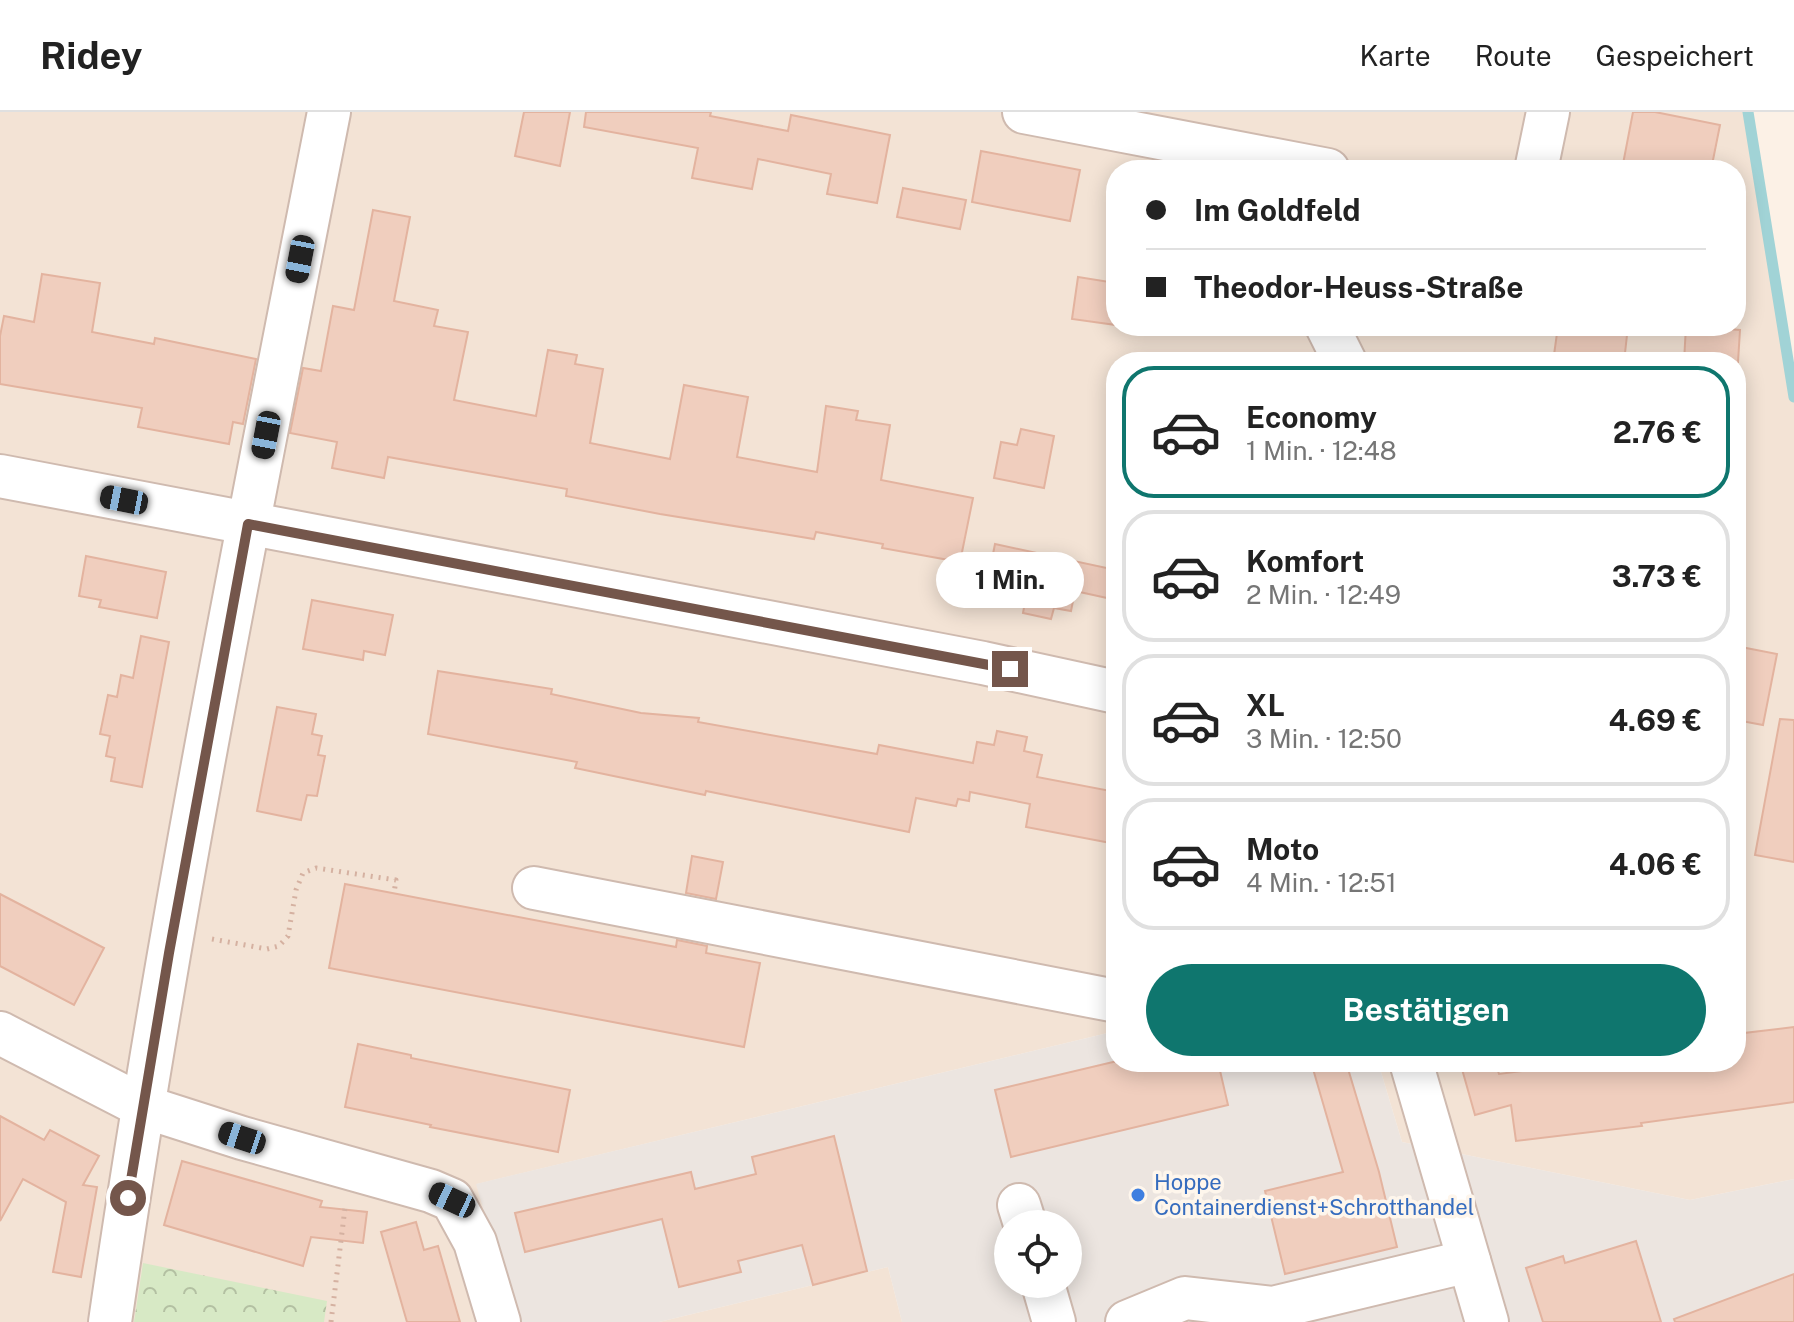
<!DOCTYPE html>
<html lang="de">
<meta charset="utf-8">
<style>
body{margin:0;font-family:"Public Sans",sans-serif;background:#f2f2f2;color:#222;height:100vh;display:flex;flex-direction:column;font-size:30px;white-space:nowrap}
*{box-sizing:border-box;margin:0}
p{font-size:26px;color:#767676}
.icon{flex:none;width:44px;height:44px;fill:none;stroke:currentColor;stroke-width:2;stroke-linecap:round;stroke-linejoin:round}
.map{position:relative;flex:1;overflow:hidden}
.panel{position:absolute;left:1106px;top:240px;width:640px;height:720px;display:flex;flex-direction:column;background:#fff;border-radius:32px;box-shadow:0 4px 20px #0003}
.panel>*{flex:none}
.banner{position:absolute;left:1106px;top:48px;width:640px;height:176px;border-radius:32px;box-shadow:0 4px 20px #0003;display:grid;align-content:center;height:176px;padding:0 40px;background:#fff}
.fabs{position:absolute;left:994px;top:1098px;display:grid;gap:16px}
.fabs a{display:grid;place-items:center;width:88px;height:88px;border-radius:50%;background:#fff;box-shadow:0 4px 20px #0003;font-size:40px}
.end{position:absolute;width:36px;height:36px;margin:-18px;border:10px solid #74564b;background:#fff;box-shadow:0 0 0 4px #fff}
.from{border-radius:50%}
.bubble{position:absolute;height:56px;border-radius:28px;background:#fff;box-shadow:0 4px 20px #0003;font-size:26px;font-weight:700;line-height:56px;text-align:center}
.car{position:absolute;width:24px;height:48px;margin:-24px -12px;border-radius:10px;box-shadow:0 0 6px 2px #0007;background:linear-gradient(#222 24%,#8ab4d8 0 40%,#222 0 76%,#8ab4d8 0 86%,#222 0)}
.banner b{display:flex;align-items:center;gap:28px;height:76px;font-size:30px}
.banner b+b{border-top:2px solid #e0e0e0}
.banner i{width:20px;height:20px;background:#222}
ul{padding:14px 0 0;list-style:none}
li{display:flex;align-items:center;gap:24px;height:132px;margin:0 16px 12px;padding:0 24px;border:4px solid #e0e0e0;border-radius:32px}
li div{flex:1}
li b{display:block;font-size:30px}
li em{font-style:normal;font-weight:700}
li.on{border-color:#0f766e}
li>.icon{width:72px;height:72px;stroke-width:1.5}
.action{display:flex;gap:16px;margin-top:auto;padding:16px 40px}
.action a{flex:1;height:92px;border-radius:48px;background:#0f766e;color:#fff;font-size:32px;font-weight:700;line-height:92px;text-align:center}
header{display:flex;align-items:center;gap:48px;box-sizing:border-box;height:112px;padding:0 40px;background:#fff;border-bottom:2px solid #e0e0e0}
header strong{font-size:38px}
nav{display:flex;gap:44px;margin-inline-start:auto;font-size:28px}
.map>svg:first-child{display:block}
.residential{fill:#f3e3d5;fill-rule:evenodd}
.industrial{fill:#ece5e0;fill-rule:evenodd}
.park{fill:url(#park-crowns)}
.lines{fill:none;stroke-linecap:round;stroke-linejoin:round}
.stream{stroke:#a1d3d6;stroke-width:11}
.building{fill:#f0cebe;stroke:#e3b39f;stroke-width:2}
.minor-casing{stroke:#cfbaaf;stroke-width:46}
.path{stroke:#d5b1a1;stroke-width:5;stroke-dasharray:2 6;stroke-linecap:butt}
.minor{stroke:#fff;stroke-width:42}
.route{stroke:#74564b;stroke-width:10}
.shop-dot{fill:#3f7fe0;stroke:#fef6ec;stroke-width:3}
.labels{text-anchor:middle;stroke-width:7;stroke-linejoin:round;paint-order:stroke}
.shop-label{font-size:22px;fill:#366cbe;stroke:#fef6ec;text-anchor:start}
</style>
<header>
<strong>Ridey</strong>
<nav><a>Karte</a><a>Route</a><a>Gespeichert</a></nav>
</header>
<div class="map">
<svg width="1794" height="1210" viewBox="0 0 1794 1210">
<defs>
<pattern id="park-crowns" width="20" height="18" patternUnits="userSpaceOnUse" patternTransform="scale(2)"><rect width="20" height="18" fill="#d7e9c5"/><path d="M2 6a3 3 0 1 1 6 0M12 15a3 3 0 1 1 6 0" fill="none" stroke="#b3c0a2"/></pattern>
</defs>
<rect width="100%" height="100%" fill="#fcf1e6"/>
<g class="residential">
<path d="M0,0h1748l46,285v782l-104,21 -288,-58 -24,-80h358v-700h-620v669l-639,153 39,138h-516zM1116,58h620v156h-620z"/>
<polygon points="888,1155 902,1210 659,1210"/>
</g>
<path class="industrial" d="M1116,919v31h262l24,80 288,58 104,-21v143h-892l-14,-55 -229,55h-143l-40,-138zM1008,1112h60v60h-60z"/>
<polygon class="park" points="143,1151 327,1189 324,1210 134,1210"/>
<g class="lines">
<polyline class="stream" points="1748,0 1794,285"/>
</g>
<g class="building">
<polygon points="524,0 570,0 560,54 515,44"/>
<polygon points="586,0 711,0 710,4 788,19 791,3 890,23 877,91 827,82 831,62 758,47 752,77 692,66 698,36 584,15"/>
<polygon points="1633,0 1655,0 1720,13 1711,58 1650,58 1623,52"/>
<polygon points="981,39 1080,58 1070,109 972,90"/>
<polygon points="903,76 966,88 960,117 897,105"/>
<polygon points="373,98 410,105 394,189 438,198 434,214 468,220 454,288 536,304 548,238 577,243 575,252 603,257 590,331 670,347 684,273 748,285 737,345 817,360 826,294 858,299 856,308 890,313 881,368 973,386 960,450 882,436 883,432 816,420 814,427 660,402 566,384 567,377 388,345 384,366 332,356 337,330 290,321 303,256 321,259 333,194 354,198"/>
<polygon points="42,162 100,171 92,220 154,232 155,226 256,247 243,312 233,310 229,332 138,315 142,296 0,272 0,224 4,204 34,210"/>
<polygon points="1078,165 1116,171 1116,213 1072,207"/>
<polygon points="1558,214 1628,214 1624,250 1553,250"/>
<polygon points="1686,214 1740,218 1738,250 1684,250"/>
<polygon points="1021,317 1054,324 1044,376 994,366 1001,330 1017,333"/>
<polygon points="995,432 1116,458 1116,488 1075,479 1071,499 1054,496 1051,507 1023,501 1025,490 1006,487 1010,466 989,462"/>
<polygon points="86,444 166,460 157,506 99,495 101,488 79,484"/>
<polygon points="312,488 393,503 385,543 364,539 363,548 303,537"/>
<polygon points="141,524 169,530 142,675 111,669 115,646 106,644 110,624 100,622 108,583 117,585 121,563 133,566"/>
<polygon points="1736,534 1777,542 1763,613 1736,608"/>
<polygon points="438,559 552,577 551,582 641,601 699,606 698,610 877,642 879,633 973,651 977,630 994,633 997,619 1027,625 1024,639 1042,643 1037,665 1116,680 1116,732 1026,715 1030,692 970,680 969,689 958,687 956,694 916,686 909,720 706,679 705,683 575,656 577,650 428,622"/>
<polygon points="277,595 316,602 312,622 322,624 318,643 325,644 317,684 307,683 301,708 257,699"/>
<polygon points="1780,607 1794,608 1794,750 1755,743"/>
<polygon points="692,744 723,750 716,787 686,781"/>
<polygon points="345,772 676,835 677,828 707,834 706,841 760,851 744,935 329,856"/>
<polygon points="0,782 104,836 74,893 0,854"/>
<polygon points="1794,915 1794,990 1641,1011 1642,1014 1516,1029 1511,993 1475,1003 1460,950 1495,950 1499,962 1592,950 1736,950 1736,922"/>
<polygon points="358,932 411,943 411,946 570,978 558,1040 430,1015 431,1013 345,995"/>
<polygon points="1113,950 1218,950 1228,993 1011,1045 995,978"/>
<polygon points="1311,950 1346,950 1379,1060 1397,1135 1285,1162 1265,1079 1343,1060"/>
<polygon points="0,1004 44,1028 50,1018 99,1044 83,1073 97,1075 81,1165 53,1160 66,1090 23,1067 0,1109"/>
<polygon points="834,1024 867,1159 813,1173 802,1133 738,1149 741,1160 679,1175 662,1107 525,1140 515,1101 691,1060 695,1077 756,1062 752,1045"/>
<polygon points="182,1049 322,1089 320,1095 367,1100 363,1131 311,1125 303,1154 164,1113"/>
<polygon points="416,1110 424,1138 438,1134 460,1210 407,1210 381,1120"/>
<polygon points="1636,1129 1661,1210 1543,1210 1526,1156 1563,1144 1565,1151"/>
<polygon points="1794,1162 1794,1210 1675,1210 1674,1207"/>
</g>
<g class="lines">
<g class="minor-casing">
<g id="minor">
<polyline points="1024,0 1328,58"/>
<polyline points="1536,58 1548,0"/>
<polyline points="1327,214 1345,250"/>
<polyline points="0,364 983,551 1116,580"/>
<polyline points="534,776 1116,889"/>
<polyline points="0,921 142,994 242,1026 431,1079 452,1088 475,1130 499,1210"/>
<polyline points="1411,950 1487,1210"/>
<polyline points="1019,1093 1025,1112"/>
<polyline points="1043,1172 1054,1210"/>
<path d="M110,1210c59,-406 140,-808 219,-1210"/>
<polyline points="1127,1210 1185,1186 1273,1196 1469,1149"/>
</g>
</g>
<g class="path">
<polyline points="212,827 267,837 279,834 288,824 296,778 303,761 316,756 396,768 394,781"/>
<polyline points="331,1210 345,1096"/>
</g>
<use href="#minor" class="minor"/>
</g>
<g class="lines">
<polyline class="route" points="128,1086 169,841 248,412 1010,557"/>
</g>
<circle class="shop-dot" cx="1138" cy="1083" r="8"/>
<g class="labels">
<g class="shop-label">
<text x="1154" y="1078">Hoppe<tspan x="1154" dy="25">Containerdienst+Schrotthandel</tspan></text>
</g>
</g>
</svg>
<div class="fabs">
<a><svg class="icon" aria-label="locate" viewBox="0 0 24 24"><circle cx="12" cy="12" r="6"/><path d="M12 2v4M12 18v4M2 12h4M18 12h4"/></svg></a>
</div>
<i class="end from" style="left:128px;top:1086px"></i>
<i class="end" style="left:1010px;top:557px"></i>
<div class="bubble" style="left:936px;top:440px;width:148px">1 Min.</div>
<i class="car" style="left:300px;top:147px;rotate:191deg"></i>
<i class="car" style="left:266px;top:323px;rotate:191deg"></i>
<i class="car" style="left:124px;top:388px;rotate:281deg"></i>
<i class="car" style="left:242px;top:1026px;rotate:288deg"></i>
<i class="car" style="left:452px;top:1088px;rotate:295deg"></i>
<div class="banner">
<b><i class="from"></i>Im Goldfeld</b>
<b><i></i>Theodor-Heuss-Straße</b>
</div>
<section class="panel">
<ul>
<li class="on"><svg class="icon" aria-label="car" viewBox="0 0 24 24"><path d="M5 17H2v-5l4-1 3-4h7l3 4 3 1v5h-3M9 17h6M6 11h13"/><circle cx="7" cy="17" r="2"/><circle cx="17" cy="17" r="2"/></svg><div><b>Economy</b><p>1 Min. · 12:48</p></div><em>2.76 €</em></li>
<li><svg class="icon" aria-label="car" viewBox="0 0 24 24"><path d="M5 17H2v-5l4-1 3-4h7l3 4 3 1v5h-3M9 17h6M6 11h13"/><circle cx="7" cy="17" r="2"/><circle cx="17" cy="17" r="2"/></svg><div><b>Komfort</b><p>2 Min. · 12:49</p></div><em>3.73 €</em></li>
<li><svg class="icon" aria-label="car" viewBox="0 0 24 24"><path d="M5 17H2v-5l4-1 3-4h7l3 4 3 1v5h-3M9 17h6M6 11h13"/><circle cx="7" cy="17" r="2"/><circle cx="17" cy="17" r="2"/></svg><div><b>XL</b><p>3 Min. · 12:50</p></div><em>4.69 €</em></li>
<li><svg class="icon" aria-label="car" viewBox="0 0 24 24"><path d="M5 17H2v-5l4-1 3-4h7l3 4 3 1v5h-3M9 17h6M6 11h13"/><circle cx="7" cy="17" r="2"/><circle cx="17" cy="17" r="2"/></svg><div><b>Moto</b><p>4 Min. · 12:51</p></div><em>4.06 €</em></li>
</ul>
<div class="action"><a>Bestätigen</a></div>
</section>
</div>
